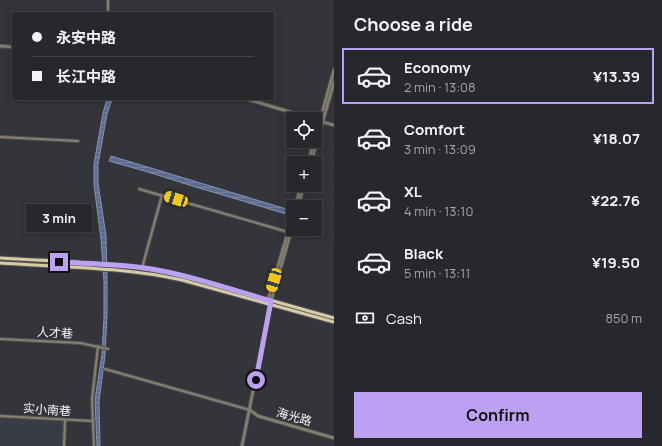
<!DOCTYPE html>
<meta charset="utf-8">
<style>
body{margin:0;font-family:Manrope,"Noto Sans SC",sans-serif;background:#2e3034;color:#f1f3f6;height:100vh;display:flex;flex-direction:column;font-size:15px;white-space:nowrap}
*{box-sizing:border-box;margin:0}
p{font-size:13px;color:#a4a6a9}
.icon{flex:none;width:22px;height:22px;fill:none;stroke:currentColor;stroke-width:2;stroke-linecap:round;stroke-linejoin:round}
.map{position:relative;flex:1;overflow:hidden}
.drawer{display:flex;flex-direction:column;background:#26282c;width:328px}
.drawer>*{flex:none}
.banner{position:absolute;left:12px;top:12px;width:262px;height:88px;border-radius:0px;box-shadow:0 2px 10px #0003,0 0 0 1px #424448;display:grid;align-content:center;height:88px;padding:0 20px;background:#26282c}
.tools{position:absolute;left:286px;top:112px;display:grid;gap:8px}
.tools a{display:grid;place-items:center;width:36px;height:36px;border-radius:0px;background:#26282c;box-shadow:0 2px 10px #0003,0 0 0 1px #424448;font-size:20px}
.end{position:absolute;width:18px;height:18px;margin:-9px;border:5px solid #bca0f2;background:#111;box-shadow:0 0 0 2px #111}
.from{border-radius:50%}
.bubble{position:absolute;height:28px;border-radius:0px;background:#26282c;box-shadow:0 2px 10px #0003,0 0 0 1px #424448;font-size:13px;font-weight:700;line-height:28px;text-align:center}
.car{position:absolute;width:12px;height:24px;margin:-12px -6px;border-radius:5px;box-shadow:0 0 3px 1px #0007;background:linear-gradient(#f5c518 24%,#345 0 40%,#f5c518 0 76%,#345 0 86%,#f5c518 0)}
.banner b{display:flex;align-items:center;gap:14px;height:38px;font-size:15px}
.banner b+b{border-top:1px solid #424448}
.banner i{width:10px;height:10px;background:#f1f3f6}
ul{padding:0;list-style:none}
li{display:flex;align-items:center;gap:12px;height:56px;margin:0 8px 6px;padding:0 12px;border:2px solid transparent;border-radius:0px}
li div{flex:1}
li b{display:block;font-size:15px}
li em{font-style:normal;font-weight:700}
li.active{border-color:#bca0f2}
li>.icon{width:36px;height:36px;stroke-width:1.5}
h2{padding:0 20px;font-size:18px;line-height:48px}
.pay{display:flex;align-items:center;gap:10px;height:44px;padding:0 20px;font-size:15px}
.pay p{margin-inline-start:auto}
.action{display:flex;gap:8px;margin-top:auto;padding:8px 20px}
.action a{flex:1;height:46px;border-radius:0px;background:#bca0f2;color:#111;font-size:16px;font-weight:700;line-height:46px;text-align:center}
main{display:flex;flex:1;min-height:0}
.map>svg:first-child{display:block}
.built{fill:#383c47}
.water{fill:url(#water-rules);stroke:#8893b0}
.lines{fill:none;stroke-linecap:round;stroke-linejoin:round}
.minor-casing{stroke:#525458;stroke-width:4}
.tertiary-casing{stroke:#525458;stroke-width:4.5}
.primary-casing{stroke:#525458;stroke-width:5}
.minor{stroke:#87806d;stroke-width:2}
.tertiary{stroke:#87806d;stroke-width:2.5}
.primary{stroke:#d8cba3;stroke-width:3}
.route{stroke:#bca0f2;stroke-width:5}
.labels{text-anchor:middle;stroke-width:3.5;stroke-linejoin:round;paint-order:stroke}
.street-label{font-size:12px;fill:#f3f4f8;stroke:#33353a}
</style>
<main>
<div class="map">
<svg width="334" height="446" viewBox="0 0 334 446">
<defs>
<pattern id="water-rules" width="6" height="5" patternUnits="userSpaceOnUse"><rect width="6" height="5" fill="#5a6a91"/><path d="M0 2.5h6" fill="none" stroke="#7280a1"/></pattern>
</defs>
<rect width="100%" height="100%" fill="#33353a"/>
<polygon class="built" points="0,417 64,421 63,446 0,446"/>
<g class="water">
<polygon points="107,99 112,99 107,114 98,164 98,183 106,236 107,281 107,316 105,355 99,401 100,446 97,446 95,400 102,354 104,317 104,281 101,239 94,185 94,164 103,113"/>
<polygon points="111,156 293,211 293,216 189,185 148,172 109,161"/>
</g>
<g class="lines">
<g class="minor-casing">
<g id="minor">
<polyline points="108,13 108,0"/>
<polyline points="0,137 78,141"/>
<polyline points="139,189 288,232"/>
<polyline points="142,268 162,195"/>
<polyline points="0,339 80,343 108,349"/>
<polyline points="105,369 250,410"/>
<polyline points="0,416 93,421"/>
<polyline points="64,446 65,420"/>
<polyline points="94,446 92,400 98,346"/>
</g>
</g>
<g class="tertiary-casing">
<g id="tertiary">
<polyline points="0,46 13,47"/>
<polyline points="247,99 313,119"/>
<polyline points="315,120 334,125"/>
<polyline points="315,138 334,70"/>
<polyline points="308,163 314,141"/>
<polyline points="311,163 334,82"/>
<polyline points="295,207 301,185"/>
<polyline points="298,207 304,185"/>
<polyline points="268,300 293,215"/>
<polyline points="250,410 258,416 334,438"/>
<polyline points="242,446 271,301 293,225"/>
</g>
</g>
<g class="primary-casing">
<g id="primary">
<path d="M0,258c61,4 124,4 184,18l150,42"/>
<path d="M0,263c61,4 123,4 182,17l152,42"/>
</g>
</g>
<use href="#minor" class="minor"/>
<use href="#tertiary" class="tertiary"/>
<use href="#primary" class="primary"/>
</g>
<g class="lines">
<path class="route" d="M59,262c34,2 69,2 103,9 37,7 73,20 109,30l-15,79"/>
</g>
<g class="labels">
<g class="street-label">
<text transform="translate(55 333) rotate(3)" y="4">人才巷</text>
<text transform="translate(47 410) rotate(4)" y="4">实小南巷</text>
<text transform="translate(294 417) rotate(16)" y="4">海光路</text>
</g>
</g>
</svg>
<div class="tools">
<a><svg class="icon" aria-label="locate" viewBox="0 0 24 24"><circle cx="12" cy="12" r="6"/><path d="M12 2v4M12 18v4M2 12h4M18 12h4"/></svg></a>
<a>+</a>
<a>−</a>
</div>
<i class="end from" style="left:256px;top:380px"></i>
<i class="end" style="left:59px;top:262px"></i>
<div class="bubble" style="left:26px;top:204px;width:66px">3 min</div>
<i class="car" style="left:176px;top:199px;rotate:287deg"></i>
<i class="car" style="left:274px;top:280px;rotate:196deg"></i>
<div class="banner">
<b><i class="from"></i>永安中路</b>
<b><i></i>长江中路</b>
</div>
</div>
<section class="drawer">
<h2>Choose a ride</h2>
<ul>
<li class="active"><svg class="icon" aria-label="car" viewBox="0 0 24 24"><path d="M5 17H2v-5l4-1 3-4h7l3 4 3 1v5h-3M9 17h6M6 11h13"/><circle cx="7" cy="17" r="2"/><circle cx="17" cy="17" r="2"/></svg><div><b>Economy</b><p>2 min · 13:08</p></div><em>¥13.39</em></li>
<li><svg class="icon" aria-label="car" viewBox="0 0 24 24"><path d="M5 17H2v-5l4-1 3-4h7l3 4 3 1v5h-3M9 17h6M6 11h13"/><circle cx="7" cy="17" r="2"/><circle cx="17" cy="17" r="2"/></svg><div><b>Comfort</b><p>3 min · 13:09</p></div><em>¥18.07</em></li>
<li><svg class="icon" aria-label="car" viewBox="0 0 24 24"><path d="M5 17H2v-5l4-1 3-4h7l3 4 3 1v5h-3M9 17h6M6 11h13"/><circle cx="7" cy="17" r="2"/><circle cx="17" cy="17" r="2"/></svg><div><b>XL</b><p>4 min · 13:10</p></div><em>¥22.76</em></li>
<li><svg class="icon" aria-label="car" viewBox="0 0 24 24"><path d="M5 17H2v-5l4-1 3-4h7l3 4 3 1v5h-3M9 17h6M6 11h13"/><circle cx="7" cy="17" r="2"/><circle cx="17" cy="17" r="2"/></svg><div><b>Black</b><p>5 min · 13:11</p></div><em>¥19.50</em></li>
</ul>
<div class="pay"><svg class="icon" aria-label="cash" viewBox="0 0 24 24"><path d="M3 7h18v10H3z"/><circle cx="12" cy="12" r="2"/></svg>Cash<p>850 m</p></div>
<div class="action"><a>Confirm</a></div>
</section>
</main>
